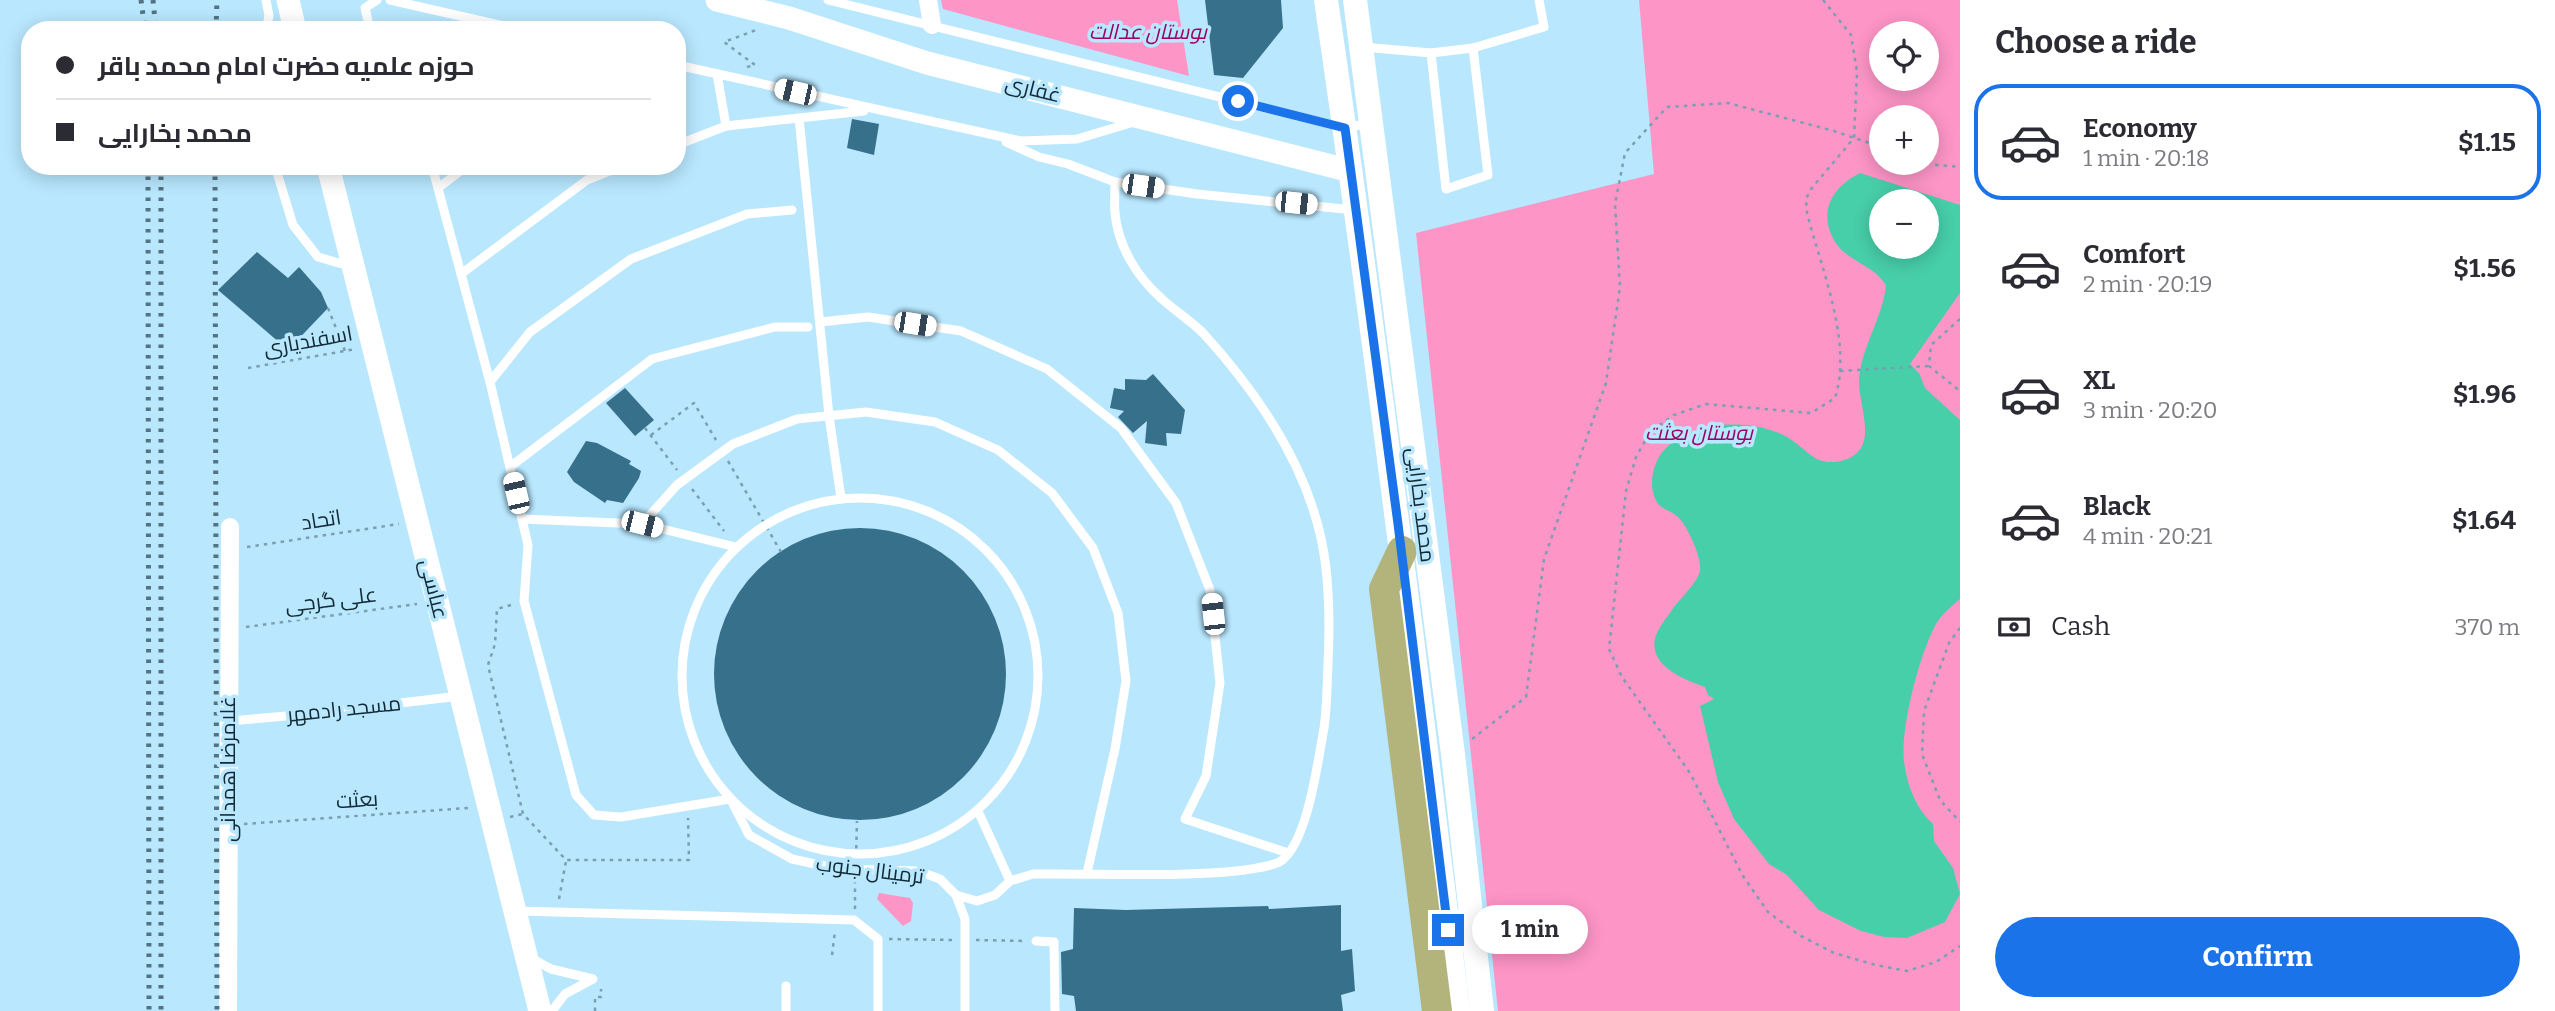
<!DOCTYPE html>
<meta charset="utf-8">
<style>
body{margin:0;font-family:Bitter,Cairo,serif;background:#f2f2f3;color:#2b2b33;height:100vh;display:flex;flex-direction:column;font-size:26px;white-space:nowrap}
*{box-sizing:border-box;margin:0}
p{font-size:23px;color:#7c7c81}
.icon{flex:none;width:38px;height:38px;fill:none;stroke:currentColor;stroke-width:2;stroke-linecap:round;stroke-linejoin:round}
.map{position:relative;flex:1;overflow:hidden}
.sheet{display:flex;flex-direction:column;background:#fff;width:595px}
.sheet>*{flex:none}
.top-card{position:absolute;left:21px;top:21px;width:665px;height:154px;border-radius:28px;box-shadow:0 4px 18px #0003;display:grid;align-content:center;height:154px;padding:0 35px;background:#fff}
.tools{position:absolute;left:1869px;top:21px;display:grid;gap:14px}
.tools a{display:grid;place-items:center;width:70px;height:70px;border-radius:50%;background:#fff;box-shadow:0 4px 18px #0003;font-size:35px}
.end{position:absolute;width:32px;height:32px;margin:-16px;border:9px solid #1a73e8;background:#fff;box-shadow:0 0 0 4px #fff}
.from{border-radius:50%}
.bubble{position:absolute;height:49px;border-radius:24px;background:#fff;box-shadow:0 4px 18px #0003;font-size:23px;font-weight:700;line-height:49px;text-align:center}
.car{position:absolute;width:21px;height:42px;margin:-21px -10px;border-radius:9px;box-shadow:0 0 5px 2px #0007;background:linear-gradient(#fff 24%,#345 0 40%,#fff 0 76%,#345 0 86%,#fff 0)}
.top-card b{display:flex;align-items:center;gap:24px;height:66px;font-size:26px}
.top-card b+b{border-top:2px solid #e1e1e2}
.top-card i{width:18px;height:18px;background:#2b2b33}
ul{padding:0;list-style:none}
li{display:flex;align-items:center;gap:21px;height:116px;margin:0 14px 10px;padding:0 21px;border:4px solid transparent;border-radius:28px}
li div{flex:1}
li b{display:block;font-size:26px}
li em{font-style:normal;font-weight:700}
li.active{border-color:#1a73e8}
li>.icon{width:63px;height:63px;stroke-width:1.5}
h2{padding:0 35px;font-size:32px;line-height:84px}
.pay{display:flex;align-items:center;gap:18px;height:77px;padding:0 35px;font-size:26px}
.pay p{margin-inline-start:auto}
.cta{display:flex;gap:14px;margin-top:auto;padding:14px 35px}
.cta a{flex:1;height:80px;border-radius:42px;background:#1a73e8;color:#fff;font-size:28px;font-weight:700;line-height:80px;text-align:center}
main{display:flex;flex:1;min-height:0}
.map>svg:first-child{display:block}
.green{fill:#fd95c7;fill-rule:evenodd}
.water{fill:#47cfa9;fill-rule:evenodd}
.building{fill:#37708b}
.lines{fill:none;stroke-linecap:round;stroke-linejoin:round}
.path{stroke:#799fb2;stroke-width:2.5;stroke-dasharray:3.5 5;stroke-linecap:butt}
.service{stroke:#fff;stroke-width:9}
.minor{stroke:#fff;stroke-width:18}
.tertiary{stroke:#fff;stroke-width:23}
.secondary{stroke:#fff;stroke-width:24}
.trunk{stroke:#b2b47c;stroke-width:30}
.rail{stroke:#527382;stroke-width:5;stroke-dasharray:3.5 7;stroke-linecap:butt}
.route{stroke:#1a73e8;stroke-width:9}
.labels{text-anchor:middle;stroke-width:7;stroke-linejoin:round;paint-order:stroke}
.park-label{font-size:21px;font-style:italic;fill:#9d0065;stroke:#b8e7fe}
.street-label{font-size:21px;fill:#122a35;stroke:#b8e7fe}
</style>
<main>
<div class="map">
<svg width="1960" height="1011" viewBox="0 0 1960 1011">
<rect width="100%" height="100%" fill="#b8e7fe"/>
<g class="green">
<polygon points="941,0 1177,0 1189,76 943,9"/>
<path d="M1639,0h321v1011h-462l-82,-778 238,-59zM1881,33h46v46h-46zM1881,117h46v46h-46zM1881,201h46v46h-46z"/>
<polygon points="879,893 910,898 913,903 911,921 903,926 877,899"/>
</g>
<path class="water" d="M1860,173l100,32v88l-50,71 9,9 6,15 35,32v179c-9,8 -20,16 -25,27 -16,30 -35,103 -31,136 3,23 12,47 29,62l1,17 19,27 7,26 -15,28 -38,16 -23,-1 -23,-6 -42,-21 -32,-35 -18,-11 -35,-45 -16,-37 -18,-76 14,-7 -6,-4 -3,-8c-22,-8 -59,-22 -49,-52 3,-7 9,-16 14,-22 7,-12 29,-31 30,-43 2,-12 -13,-45 -22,-53 -5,-5 -13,-7 -18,-11 -14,-15 -8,-45 6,-58 30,-28 86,-30 121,-11 11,6 19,16 30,22 12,6 30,3 40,-6 17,-16 2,-49 2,-71 1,-33 24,-64 27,-97 -12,-19 -35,-23 -48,-39 -22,-30 -8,-58 22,-73zM1881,201h46v46h-46z"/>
<g class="building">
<polygon points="1205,0 1281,0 1283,28 1243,78 1214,75"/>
<polygon points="852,119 879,124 874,155 847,148"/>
<polygon points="257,252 288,278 299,267 321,292 328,308 288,350 218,290"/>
<polygon points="1153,374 1185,410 1181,434 1166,433 1167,446 1145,443 1147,421 1133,433 1118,417 1124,411 1110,408 1114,388 1125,390 1125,379 1146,380"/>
<polygon points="625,388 654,420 635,436 606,403"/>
<polygon points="586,441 597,443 631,461 629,464 641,471 639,478 623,503 607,500 605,503 574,482 567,472"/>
<circle cx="860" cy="674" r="146"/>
<polygon points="1341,905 1341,951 1352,949 1355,991 1341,995 1343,1011 1076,1011 1074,996 1062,994 1061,952 1073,949 1074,908 1126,910 1268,906 1269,909"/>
</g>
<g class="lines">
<g class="path">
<path d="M1823,0l28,35 6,37 -3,66 -43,51 -5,10 1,14c14,55 46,130 28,185l-24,15 -105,-9 -32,11 -24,17 -14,25 -10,34 -17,158 13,28 68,96 53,103 25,36 31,23 35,18 42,12 31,6 29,-9 24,-16"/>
<polyline points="747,67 755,65 724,42 756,30"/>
<polyline points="1927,162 1937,165 1960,167"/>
<polyline points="328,308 345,351"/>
<polyline points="1960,319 1931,345 1929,366 1960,391"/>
<polyline points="248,368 356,349"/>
<polyline points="1840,371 1928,366"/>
<polyline points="645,428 677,470"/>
<polyline points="651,435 694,403 716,440"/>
<polyline points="728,461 781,552"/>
<polyline points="692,489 724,531"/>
<polyline points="247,547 399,524"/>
<polyline points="511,605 497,609 495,644 488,665 523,814 566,860 689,860 688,818"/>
<polyline points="246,627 417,604"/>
<polyline points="1960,628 1949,643 1924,711 1922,754 1940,800 1960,822"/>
<polyline points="1472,739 1526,697 1544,559 1606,383 1620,287 1615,204 1625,153 1667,107 1728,103 1834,131 1881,147"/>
<polyline points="510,817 523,814"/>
<polyline points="244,824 468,808"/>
<polyline points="856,857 857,821"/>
<polyline points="559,899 566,861"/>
<polyline points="855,909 855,881"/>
<polyline points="889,939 952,940"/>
<polyline points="976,940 1025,941"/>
<polyline points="832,955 835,931"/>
<polyline points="595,1011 595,997 601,997 601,989"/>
</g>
<g class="service">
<polyline points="390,0 521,30"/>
<polyline points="828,0 1345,128 1370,123"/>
<polyline points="266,30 269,16 266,0"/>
<polyline points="370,30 365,8 377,0"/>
<polyline points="458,30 479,21"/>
<polyline points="1363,47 1431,53 1473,48"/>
<polyline points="1431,53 1446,189 1488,175 1473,48 1544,27 1539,0"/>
<polyline points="677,65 1021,141 1077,139 1134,122"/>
<polyline points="717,74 726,126"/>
<polyline points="799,118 829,416 841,498"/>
<polyline points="1006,142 1039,157 1068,164 1115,182 1197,194 1354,210"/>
<polyline points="677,145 726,126 864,111"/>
<polyline points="275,166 293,225 318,257 349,266"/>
<polyline points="432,166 490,382 528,545 524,601 576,795 594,815 621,817 730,799"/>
<polyline points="438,188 467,166"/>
<polyline points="461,274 587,180 622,166"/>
<polyline points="820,322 868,317 961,331 1047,369 1121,428 1176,503 1210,590 1220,683 1206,776 1185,819 1288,853"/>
<polyline points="490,382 530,332 631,259 747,214 792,210"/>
<polyline points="510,467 652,359 775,327 808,327"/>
<circle cx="860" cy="676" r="178"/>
<polyline points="522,519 642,524 736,547"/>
<polyline points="642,524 677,485 733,444 797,419 866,412 935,422 998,450 1052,493 1093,548 1118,613 1126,681 1115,749 1087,873"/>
<polyline points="229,721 298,715 460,696"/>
<polyline points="733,804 749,835 792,859 839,869 918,871 940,879 956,895 965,919 965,1011"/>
<polyline points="978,811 1010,881"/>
<path d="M956,895l21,6 18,-6 15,-14 23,-7c71,-1 142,4 212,-4 10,-2 27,-3 36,-9 27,-19 37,-101 43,-133 3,-21 3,-43 4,-64 2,-42 2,-85 -7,-126 -17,-77 -66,-148 -118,-205 -12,-12 -28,-22 -41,-34 -24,-21 -44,-52 -47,-86 -1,-10 0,-21 0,-31"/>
<polyline points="516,911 854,920 878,939 878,1011"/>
<polyline points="1036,941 1054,942 1055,1011"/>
<polyline points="529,957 551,969 593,979 565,994 552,1011"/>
<polyline points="786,1011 786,986"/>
</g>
<g class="minor">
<polyline points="928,0 932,25"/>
<polyline points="228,1011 230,527"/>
</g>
<g class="tertiary">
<polyline points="288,0 295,30"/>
<polyline points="717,0 789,18 927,63 1351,171"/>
<polyline points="328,166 540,1011"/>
</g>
<g class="secondary">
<path d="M1326,0c49,336 91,674 132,1011"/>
<polyline points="1355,0 1453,754 1482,1011"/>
</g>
<polyline class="trunk" points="1402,551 1384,589 1437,1011"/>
<g class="rail">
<polyline points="141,0 145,30"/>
<polyline points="153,0 156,30"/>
<polyline points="216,30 217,0"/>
<polyline points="148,166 149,1011"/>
<polyline points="161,166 161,1011"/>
<polyline points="215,166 217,1011"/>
</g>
</g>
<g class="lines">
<polyline class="route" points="1238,101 1345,128 1398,524 1448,930"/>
</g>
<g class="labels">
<g class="park-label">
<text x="1148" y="39">بوستان عدالت</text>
<text x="1699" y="440">بوستان بعثت</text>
</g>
<g class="street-label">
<text transform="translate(1033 89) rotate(14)" y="7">غفاری</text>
<text transform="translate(308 341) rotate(-10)" y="7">اسفندیاری</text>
<text transform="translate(1421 505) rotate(83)" y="7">محمد بخارایی</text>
<text transform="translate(321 520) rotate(-9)" y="7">اتحاد</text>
<text transform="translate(434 589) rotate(76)" y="7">عباسی</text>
<text transform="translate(331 600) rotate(-7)" y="7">علی گرجی</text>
<text transform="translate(344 709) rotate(-6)" y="7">مسجد رادمهر</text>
<text transform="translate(228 769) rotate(-90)" y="7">غلامرضا همدانی</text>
<text transform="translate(357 800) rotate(-4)" y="7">بعثت</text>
<text transform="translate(870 870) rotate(7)" y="7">ترمینال جنوب</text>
</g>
</g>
</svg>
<div class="tools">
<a><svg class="icon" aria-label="locate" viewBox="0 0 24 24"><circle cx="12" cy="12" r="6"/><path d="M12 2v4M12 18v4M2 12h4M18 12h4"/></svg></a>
<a>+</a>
<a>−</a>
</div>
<i class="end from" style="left:1238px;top:101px"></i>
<i class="end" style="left:1448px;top:930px"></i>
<div class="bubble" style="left:1472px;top:905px;width:116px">1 min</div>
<i class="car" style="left:795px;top:92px;rotate:283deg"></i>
<i class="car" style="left:1143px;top:186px;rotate:98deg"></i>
<i class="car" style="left:1296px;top:203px;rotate:96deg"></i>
<i class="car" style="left:915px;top:324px;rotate:99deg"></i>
<i class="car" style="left:516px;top:493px;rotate:347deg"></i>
<i class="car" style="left:642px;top:524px;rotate:104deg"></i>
<i class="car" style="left:1213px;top:614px;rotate:354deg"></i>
<div class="top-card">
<b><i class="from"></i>حوزه علمیه حضرت امام محمد باقر</b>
<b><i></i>محمد بخارایی</b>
</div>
</div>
<section class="sheet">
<h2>Choose a ride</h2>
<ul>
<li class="active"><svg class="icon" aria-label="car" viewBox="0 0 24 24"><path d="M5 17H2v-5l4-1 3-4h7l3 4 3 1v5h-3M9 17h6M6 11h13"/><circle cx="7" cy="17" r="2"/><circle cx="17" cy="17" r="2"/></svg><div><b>Economy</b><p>1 min · 20:18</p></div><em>$1.15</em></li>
<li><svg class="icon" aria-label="car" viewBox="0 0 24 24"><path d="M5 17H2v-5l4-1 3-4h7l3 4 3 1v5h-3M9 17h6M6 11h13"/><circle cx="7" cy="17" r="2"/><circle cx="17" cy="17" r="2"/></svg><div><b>Comfort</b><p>2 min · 20:19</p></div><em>$1.56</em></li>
<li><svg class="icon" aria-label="car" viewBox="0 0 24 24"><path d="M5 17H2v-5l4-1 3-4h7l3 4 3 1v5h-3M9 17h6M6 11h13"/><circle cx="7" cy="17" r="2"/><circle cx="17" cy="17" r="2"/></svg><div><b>XL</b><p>3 min · 20:20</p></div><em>$1.96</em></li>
<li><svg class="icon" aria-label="car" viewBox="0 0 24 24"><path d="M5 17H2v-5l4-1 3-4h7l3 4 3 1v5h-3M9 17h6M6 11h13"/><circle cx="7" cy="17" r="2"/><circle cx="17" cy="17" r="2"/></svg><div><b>Black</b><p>4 min · 20:21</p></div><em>$1.64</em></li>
</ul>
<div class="pay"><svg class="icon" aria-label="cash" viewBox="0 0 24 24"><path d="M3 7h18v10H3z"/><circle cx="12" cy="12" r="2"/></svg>Cash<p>370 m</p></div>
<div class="cta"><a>Confirm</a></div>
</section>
</main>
